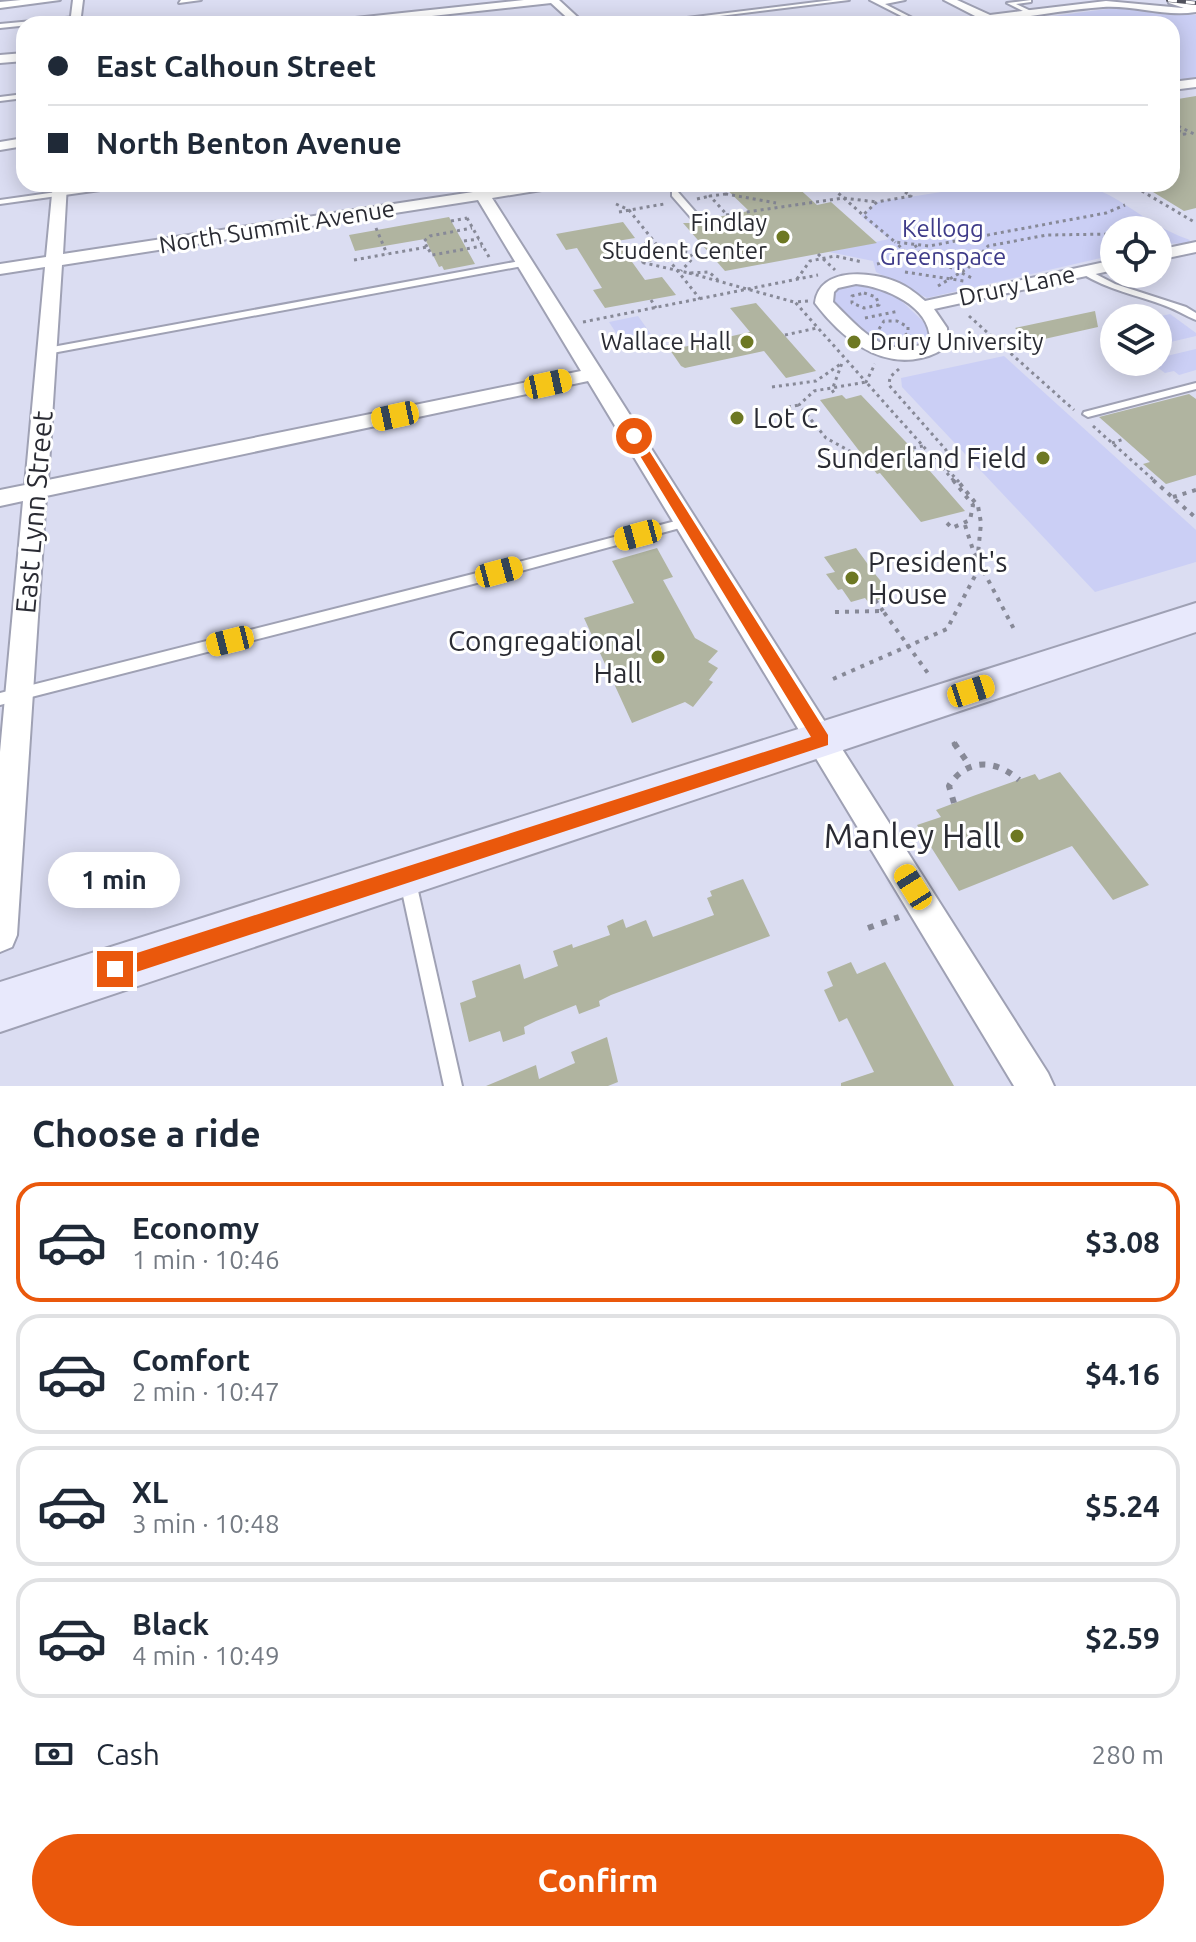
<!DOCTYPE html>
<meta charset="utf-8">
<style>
body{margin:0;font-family:Ubuntu,sans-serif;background:#f2f2f3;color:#1f2937;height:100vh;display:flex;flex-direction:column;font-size:30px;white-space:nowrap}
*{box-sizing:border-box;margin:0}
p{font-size:26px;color:#747a83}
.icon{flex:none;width:44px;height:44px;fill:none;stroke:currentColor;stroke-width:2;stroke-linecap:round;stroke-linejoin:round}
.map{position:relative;height:1086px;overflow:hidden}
.panel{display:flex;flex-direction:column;background:#fff;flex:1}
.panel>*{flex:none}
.top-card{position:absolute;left:16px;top:16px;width:1164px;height:176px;border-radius:24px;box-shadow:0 4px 20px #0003;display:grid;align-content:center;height:176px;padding:0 32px;background:#fff}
.fabs{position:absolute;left:1100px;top:216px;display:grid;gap:16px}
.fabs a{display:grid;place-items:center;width:72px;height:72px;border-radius:50%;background:#fff;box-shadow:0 4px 20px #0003;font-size:40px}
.end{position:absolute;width:36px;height:36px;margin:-18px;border:10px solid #ea580c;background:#fff;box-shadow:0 0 0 4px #fff}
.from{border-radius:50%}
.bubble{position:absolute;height:56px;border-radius:28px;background:#fff;box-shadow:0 4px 20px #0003;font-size:26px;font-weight:700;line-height:56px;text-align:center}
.car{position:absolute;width:24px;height:48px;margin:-24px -12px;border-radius:10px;box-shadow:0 0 6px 2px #0007;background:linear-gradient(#f5c518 24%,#345 0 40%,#f5c518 0 76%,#345 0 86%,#f5c518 0)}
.top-card b{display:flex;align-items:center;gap:28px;height:76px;font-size:30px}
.top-card b+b{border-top:2px solid #e0e1e3}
.top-card i{width:20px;height:20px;background:#1f2937}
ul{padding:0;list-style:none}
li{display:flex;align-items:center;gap:24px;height:120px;margin:0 16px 12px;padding:0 16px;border:4px solid #e0e1e3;border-radius:24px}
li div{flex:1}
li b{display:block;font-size:30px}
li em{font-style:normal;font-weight:700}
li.current{border-color:#ea580c}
li>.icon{width:72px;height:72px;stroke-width:1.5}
h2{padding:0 32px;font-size:36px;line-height:96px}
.pay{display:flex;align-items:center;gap:20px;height:88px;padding:0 32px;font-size:30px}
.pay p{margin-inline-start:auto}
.action{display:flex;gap:16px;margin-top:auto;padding:16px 32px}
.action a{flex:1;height:92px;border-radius:48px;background:#ea580c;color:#fff;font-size:32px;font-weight:700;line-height:92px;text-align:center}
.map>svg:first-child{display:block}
.green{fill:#cbcff5}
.building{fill:#b0b4a0}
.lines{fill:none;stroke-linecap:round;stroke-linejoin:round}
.service-casing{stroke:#9fa1b4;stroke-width:4}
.minor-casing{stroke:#9fa1b4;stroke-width:4}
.tertiary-casing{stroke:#9fa1b4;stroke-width:4}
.secondary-casing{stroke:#9fa1b4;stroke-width:4}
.path-far2{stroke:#878997;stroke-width:3;stroke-dasharray:3 4;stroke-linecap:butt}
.path-far1{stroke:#878997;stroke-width:4;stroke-dasharray:4 6;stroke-linecap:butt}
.path{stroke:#878997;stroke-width:6;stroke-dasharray:6 8;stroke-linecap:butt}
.service{fill:#fff;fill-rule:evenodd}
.minor{fill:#fff;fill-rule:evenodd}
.tertiary{fill:#fff;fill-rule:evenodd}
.secondary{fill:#e8e9fc;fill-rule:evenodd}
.rail-casing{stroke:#51525d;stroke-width:4}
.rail{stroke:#fff;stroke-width:3;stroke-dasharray:9;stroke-linecap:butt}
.path-bridge{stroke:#878997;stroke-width:3;stroke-dasharray:3 4;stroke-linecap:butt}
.route{fill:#ea580c}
.poi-dot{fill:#6d7823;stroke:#fff;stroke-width:3}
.labels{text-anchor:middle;stroke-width:6;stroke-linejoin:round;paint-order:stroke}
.far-poi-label{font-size:24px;fill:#2a2b33;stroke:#fff;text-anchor:end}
.far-street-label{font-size:24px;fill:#2a2b33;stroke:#fff}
.far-park-label{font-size:24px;fill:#3e3b89;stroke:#fff}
.poi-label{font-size:28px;fill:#2a2b33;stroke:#fff;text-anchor:start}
.street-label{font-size:28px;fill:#2a2b33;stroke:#fff}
.near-poi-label{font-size:34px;fill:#2a2b33;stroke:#fff;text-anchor:end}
</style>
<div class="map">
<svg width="1196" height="1086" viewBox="0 0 1196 1086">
<rect width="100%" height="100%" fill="#dbddf2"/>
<g class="green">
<polygon points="1122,7 1196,15 1196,77 1172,81 1172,24 994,24"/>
<path d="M993,184c36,0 83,-7 116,11 27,15 50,35 81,45l-2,4 -30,-1v-13h-44v25l-187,43 -51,-26 -3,-11 -44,-9 60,-13 -28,-23 16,-14z"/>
<path d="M864,283l29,10 35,33 1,15c-30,19 -59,1 -79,-20 -8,-9 -16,-15 -19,-26l10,-9z"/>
<polygon points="1170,314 1196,333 1196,336 1158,345 1158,318 1152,318"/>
<polygon points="638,316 660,347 629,353 609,322"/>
<polygon points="1196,349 1196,370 1179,375 1174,371 1165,373 1153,364 1161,362 1158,358"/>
<polygon points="1004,356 1196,530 1196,562 1095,592 902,387 901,378"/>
</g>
<g class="building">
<polygon points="1196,96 1196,208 1184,211 1140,184 1172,184 1172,117 1179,116 1172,110 1172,100"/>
<polygon points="721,184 794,184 817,205 831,202 877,243 725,271 683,223 699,223 702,220 749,211"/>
<polygon points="449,217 475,264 444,270 442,266 439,267 425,239 355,251 349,235"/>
<polygon points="623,222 635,238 617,241 645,280 662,277 676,295 605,308 593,290 602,288 577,248 566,250 556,234"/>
<polygon points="756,303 816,371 786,378 764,351 685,368 681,366 670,350 750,332 730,308"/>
<polygon points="1095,311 1098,327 1031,342 1015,328"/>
<polygon points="1189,394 1196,399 1196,475 1166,484 1143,464 1150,462 1099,417"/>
<polygon points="842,395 846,399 861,395 925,462 922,462 965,511 921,522 880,473 877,474 820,400"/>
<polygon points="657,548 673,577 663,580 695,638 718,651 708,662 718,668 709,680 713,682 693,707 685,702 632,723 584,618 634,603 612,561"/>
<polygon points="856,548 875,574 892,595 869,603 865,598 851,602 842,589 838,590 826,574 835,572 824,557"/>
<polygon points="1060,772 1149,885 1113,900 1072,846 959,891 917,825 941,817 936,810 973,796 1035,774 1039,780"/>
<polygon points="743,879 770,936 611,995 599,1001 600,1006 579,1014 576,1005 536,1021 524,1027 525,1034 503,1042 500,1031 469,1042 460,1003 476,997 472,981 520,964 524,979 558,966 553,951 572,944 573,948 610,935 607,926 623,919 626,928 646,920 653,937 681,927 714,915 707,898 712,896 710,891"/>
<polygon points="851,962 857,974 885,962 954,1086 841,1086 841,1083 874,1072 847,1018 839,1022 824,990 833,986 827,972"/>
<polygon points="607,1037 618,1082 608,1086 486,1086 536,1065 539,1079 575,1063 571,1052"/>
</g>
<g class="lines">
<g class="service-casing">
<g id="service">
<polygon points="181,0 201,0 179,3"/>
<polygon points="833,0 849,0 655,24 638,24"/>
<polygon points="870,0 905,0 885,4 924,24 917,24"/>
<polygon points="1031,0 1031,2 1016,4 1033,12 1031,15 1007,3"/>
<polygon points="76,17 78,20 0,28 0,24"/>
<polygon points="24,94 24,98 0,101 0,97"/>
<polygon points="113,184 133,184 129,186 0,204 0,200"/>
<polygon points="672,192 678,192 699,216 699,220 693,220 672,196"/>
<polygon points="525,260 529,263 528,265 47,354 42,351 47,348"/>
<path d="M1084,268l31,16 71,23 10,6v7c-10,-4 -19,-10 -30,-14 -29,-11 -58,-16 -85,-33v-4z"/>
<polygon points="1196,383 1196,389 1088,417 1083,414 1084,412"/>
<polygon points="687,518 691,519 693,522 691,525 473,584 0,705 0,693 473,574"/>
<polygon points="408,874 414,876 416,882 462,1086 444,1086 400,882 402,876"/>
</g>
</g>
<g class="minor-casing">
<g id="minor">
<polygon points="21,0 60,0 0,8 0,2"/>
<polygon points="73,0 83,0 80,24 70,24"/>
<polygon points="524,0 559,0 585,24 574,24 551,3 358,24 322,24 327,21"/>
<path d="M944,0h13l33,15 116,-14 76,7 14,-2v6c-31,5 -62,-7 -93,-5 -54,4 -106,17 -160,17l34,-7z"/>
<polygon points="24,53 24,61 0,63 0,55"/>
<polygon points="1196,79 1196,87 1172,90 1172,82"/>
<polygon points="24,138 24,146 0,150 0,142"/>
<path d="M53,184h14l-4,70 410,-62 -4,-8h14l4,6 38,-6h36l-7,4 -62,10 556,875 6,13h-40l-426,-705 -542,115 -29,439 -5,12 -12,5v-200l23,-251 -23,5v-16l25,-5 20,-218 -45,7v-10l46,-7zM478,200l103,171 -533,109 14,-215z"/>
<polygon points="1196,242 1196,252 1158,260 1158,250"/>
<path d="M1114,260v10l-180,39 13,19 1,16c-6,7 -17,12 -27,14 -44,10 -81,-22 -106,-55 4,-37 58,-32 84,-20 9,4 18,11 26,18zM856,284c29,3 75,22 74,57 -43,21 -68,-10 -97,-39l1,-10 4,-4z"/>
</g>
</g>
<g class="tertiary-casing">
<polygon id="tertiary" points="1168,0 1196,4 1196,12 1169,3"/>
</g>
<g class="secondary-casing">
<polygon id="secondary" points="1196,603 1196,632 0,1032 0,982"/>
</g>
<g class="path-far2">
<polyline points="1172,123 1196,135"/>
<polyline points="1172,127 1185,134 1172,136"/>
<polyline points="715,184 726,194 776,203"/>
<polyline points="828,184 863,215"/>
<polyline points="1115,185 1135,187 1196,223"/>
<polyline points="1098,188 1115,185"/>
<polyline points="905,192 911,196 877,202 863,215 895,242 929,246 1106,213 1125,205"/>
<polyline points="726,194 710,196 727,215"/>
<polyline points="697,199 710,196"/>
<polyline points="616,204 629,210 700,299"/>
<polyline points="619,212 664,204"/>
<polyline points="726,215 843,198 877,202"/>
<polyline points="467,218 489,257"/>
<polyline points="451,221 467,218"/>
<polyline points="376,228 387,254"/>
<polyline points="651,238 635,255 659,250"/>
<polyline points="464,241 479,239"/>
<polyline points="657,245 688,252 693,258 681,271"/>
<polyline points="915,245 919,252 974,279"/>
<polyline points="427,247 424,241 430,236 472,228"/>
<polyline points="665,258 640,262 689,273 709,272 718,280"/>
<polyline points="354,260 427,247 432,255 482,246"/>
<polyline points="630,260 637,258"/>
<polyline points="877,264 911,257 895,242"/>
<polyline points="905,272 964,281"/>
<polyline points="689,273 794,302"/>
<polyline points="797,279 810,261 835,256 862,262"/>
<polyline points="938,286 968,268 988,246 1047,235 1114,234"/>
<polygon points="864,293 876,297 879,305 864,308 852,303 852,296"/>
<polyline points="651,300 656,308"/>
<polyline points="808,301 795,302 866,382 875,364"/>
<polyline points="969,316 1074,410"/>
<polyline points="865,318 899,311"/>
<polyline points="583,322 818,275"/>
<polyline points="879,329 884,321 897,321 908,327 908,333 904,336"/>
<polyline points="785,335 817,328"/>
<polyline points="899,369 890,377 889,385 946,450 948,470 959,482"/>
<polyline points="772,387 816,381 842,363 832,390 836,396"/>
<polyline points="788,407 799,405"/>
<polyline points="1093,426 1156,482"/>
<polyline points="1112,443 1124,439"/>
<polyline points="913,448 923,446"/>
<polyline points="857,455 826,438 799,405 814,391 866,382 955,482"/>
</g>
<g class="path-far1">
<polyline points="1153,480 1196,518"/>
<polyline points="1173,497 1196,490"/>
<polyline points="947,523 952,528 970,520 973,505 953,480"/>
<polyline points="965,525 974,553 1016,633"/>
<polyline points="875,600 883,611"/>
<polyline points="835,612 883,611 930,676"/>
<polyline points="833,679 947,629 976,574 981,523 978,506 957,480"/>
<polyline points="953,742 955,745"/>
</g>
<g class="path">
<polyline points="954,743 970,766"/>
<path d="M954,803l-5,-17c17,-28 47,-27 70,-6"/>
<polyline points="868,928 899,917"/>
</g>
<use href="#service" class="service"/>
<use href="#minor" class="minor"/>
<use href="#tertiary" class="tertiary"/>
<use href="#secondary" class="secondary"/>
<g class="rail-casing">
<polyline id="rail" points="1168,0 1196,3"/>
</g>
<use href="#rail" class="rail"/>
<polyline class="path-bridge" points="818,254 835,270"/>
</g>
<polygon class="route" points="634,432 638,433 828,735 828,745 115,979 109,976 106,969 109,963 115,960 811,737 628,436"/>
<g class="poi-dot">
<circle cx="783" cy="237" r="8"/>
<circle cx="747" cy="342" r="8"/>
<circle cx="854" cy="342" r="8"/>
<circle cx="737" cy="418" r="8"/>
<circle cx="1043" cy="458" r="8"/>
<circle cx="852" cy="578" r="8"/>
<circle cx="658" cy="657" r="8"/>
<circle cx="1017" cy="836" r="8"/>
</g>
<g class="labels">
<g class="far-poi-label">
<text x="767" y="231">Findlay<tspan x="767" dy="28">Student Center</tspan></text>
<text x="731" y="350">Wallace Hall</text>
<text x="870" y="350" text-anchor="start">Drury University</text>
</g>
<g class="far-street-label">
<text transform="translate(277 227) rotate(-9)" y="8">North Summit Avenue</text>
<text transform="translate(1017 286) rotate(-12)" y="8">Drury Lane</text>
</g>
<g class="far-park-label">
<text x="943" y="237">Kellogg<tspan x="943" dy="28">Greenspace</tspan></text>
</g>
<g class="poi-label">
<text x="753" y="428">Lot C</text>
<text x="1027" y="468" text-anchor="end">Sunderland Field</text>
<text x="868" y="572">President's<tspan x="868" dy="32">House</tspan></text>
<text x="642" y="651" text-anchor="end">Congregational<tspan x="642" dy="32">Hall</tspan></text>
</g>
<g class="street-label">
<text transform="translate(34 512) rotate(-85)" y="10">East Lynn Street</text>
</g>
<g class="near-poi-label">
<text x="1001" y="848">Manley Hall</text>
</g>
</g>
</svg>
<div class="fabs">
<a><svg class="icon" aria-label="locate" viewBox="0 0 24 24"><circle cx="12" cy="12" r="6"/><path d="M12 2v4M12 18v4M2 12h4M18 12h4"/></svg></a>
<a><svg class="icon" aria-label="layers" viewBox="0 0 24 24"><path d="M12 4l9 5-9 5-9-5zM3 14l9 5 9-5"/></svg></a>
</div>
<i class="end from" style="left:634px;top:436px"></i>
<i class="end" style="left:115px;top:969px"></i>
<div class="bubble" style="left:48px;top:852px;width:132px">1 min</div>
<i class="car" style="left:548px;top:384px;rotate:78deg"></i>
<i class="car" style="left:395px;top:416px;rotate:258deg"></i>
<i class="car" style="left:638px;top:535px;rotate:255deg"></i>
<i class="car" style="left:499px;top:572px;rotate:75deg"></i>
<i class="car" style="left:230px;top:641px;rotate:256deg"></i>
<i class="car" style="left:971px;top:691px;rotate:72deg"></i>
<i class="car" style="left:913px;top:887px;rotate:328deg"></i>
<div class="top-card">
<b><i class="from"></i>East Calhoun Street</b>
<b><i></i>North Benton Avenue</b>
</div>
</div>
<section class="panel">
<h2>Choose a ride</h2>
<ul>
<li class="current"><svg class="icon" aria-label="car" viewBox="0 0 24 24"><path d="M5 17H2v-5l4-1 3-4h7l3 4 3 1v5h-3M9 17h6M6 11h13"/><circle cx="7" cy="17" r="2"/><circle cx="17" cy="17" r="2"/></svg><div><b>Economy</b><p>1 min · 10:46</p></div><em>$3.08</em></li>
<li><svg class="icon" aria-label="car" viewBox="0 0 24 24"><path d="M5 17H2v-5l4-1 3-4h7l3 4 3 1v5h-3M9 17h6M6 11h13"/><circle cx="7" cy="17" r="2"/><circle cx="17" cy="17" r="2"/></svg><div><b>Comfort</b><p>2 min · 10:47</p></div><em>$4.16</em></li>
<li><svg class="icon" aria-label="car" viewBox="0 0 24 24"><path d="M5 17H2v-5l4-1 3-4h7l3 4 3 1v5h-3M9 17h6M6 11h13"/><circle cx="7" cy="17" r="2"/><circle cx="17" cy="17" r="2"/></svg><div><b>XL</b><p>3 min · 10:48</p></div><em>$5.24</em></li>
<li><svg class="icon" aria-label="car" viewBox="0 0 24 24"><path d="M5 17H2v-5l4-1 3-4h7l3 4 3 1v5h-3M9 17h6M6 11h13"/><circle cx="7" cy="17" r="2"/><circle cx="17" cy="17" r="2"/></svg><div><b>Black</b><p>4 min · 10:49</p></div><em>$2.59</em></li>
</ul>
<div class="pay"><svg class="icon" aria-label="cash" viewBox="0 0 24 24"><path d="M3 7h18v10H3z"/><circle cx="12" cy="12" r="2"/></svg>Cash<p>280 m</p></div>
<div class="action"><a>Confirm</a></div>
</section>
